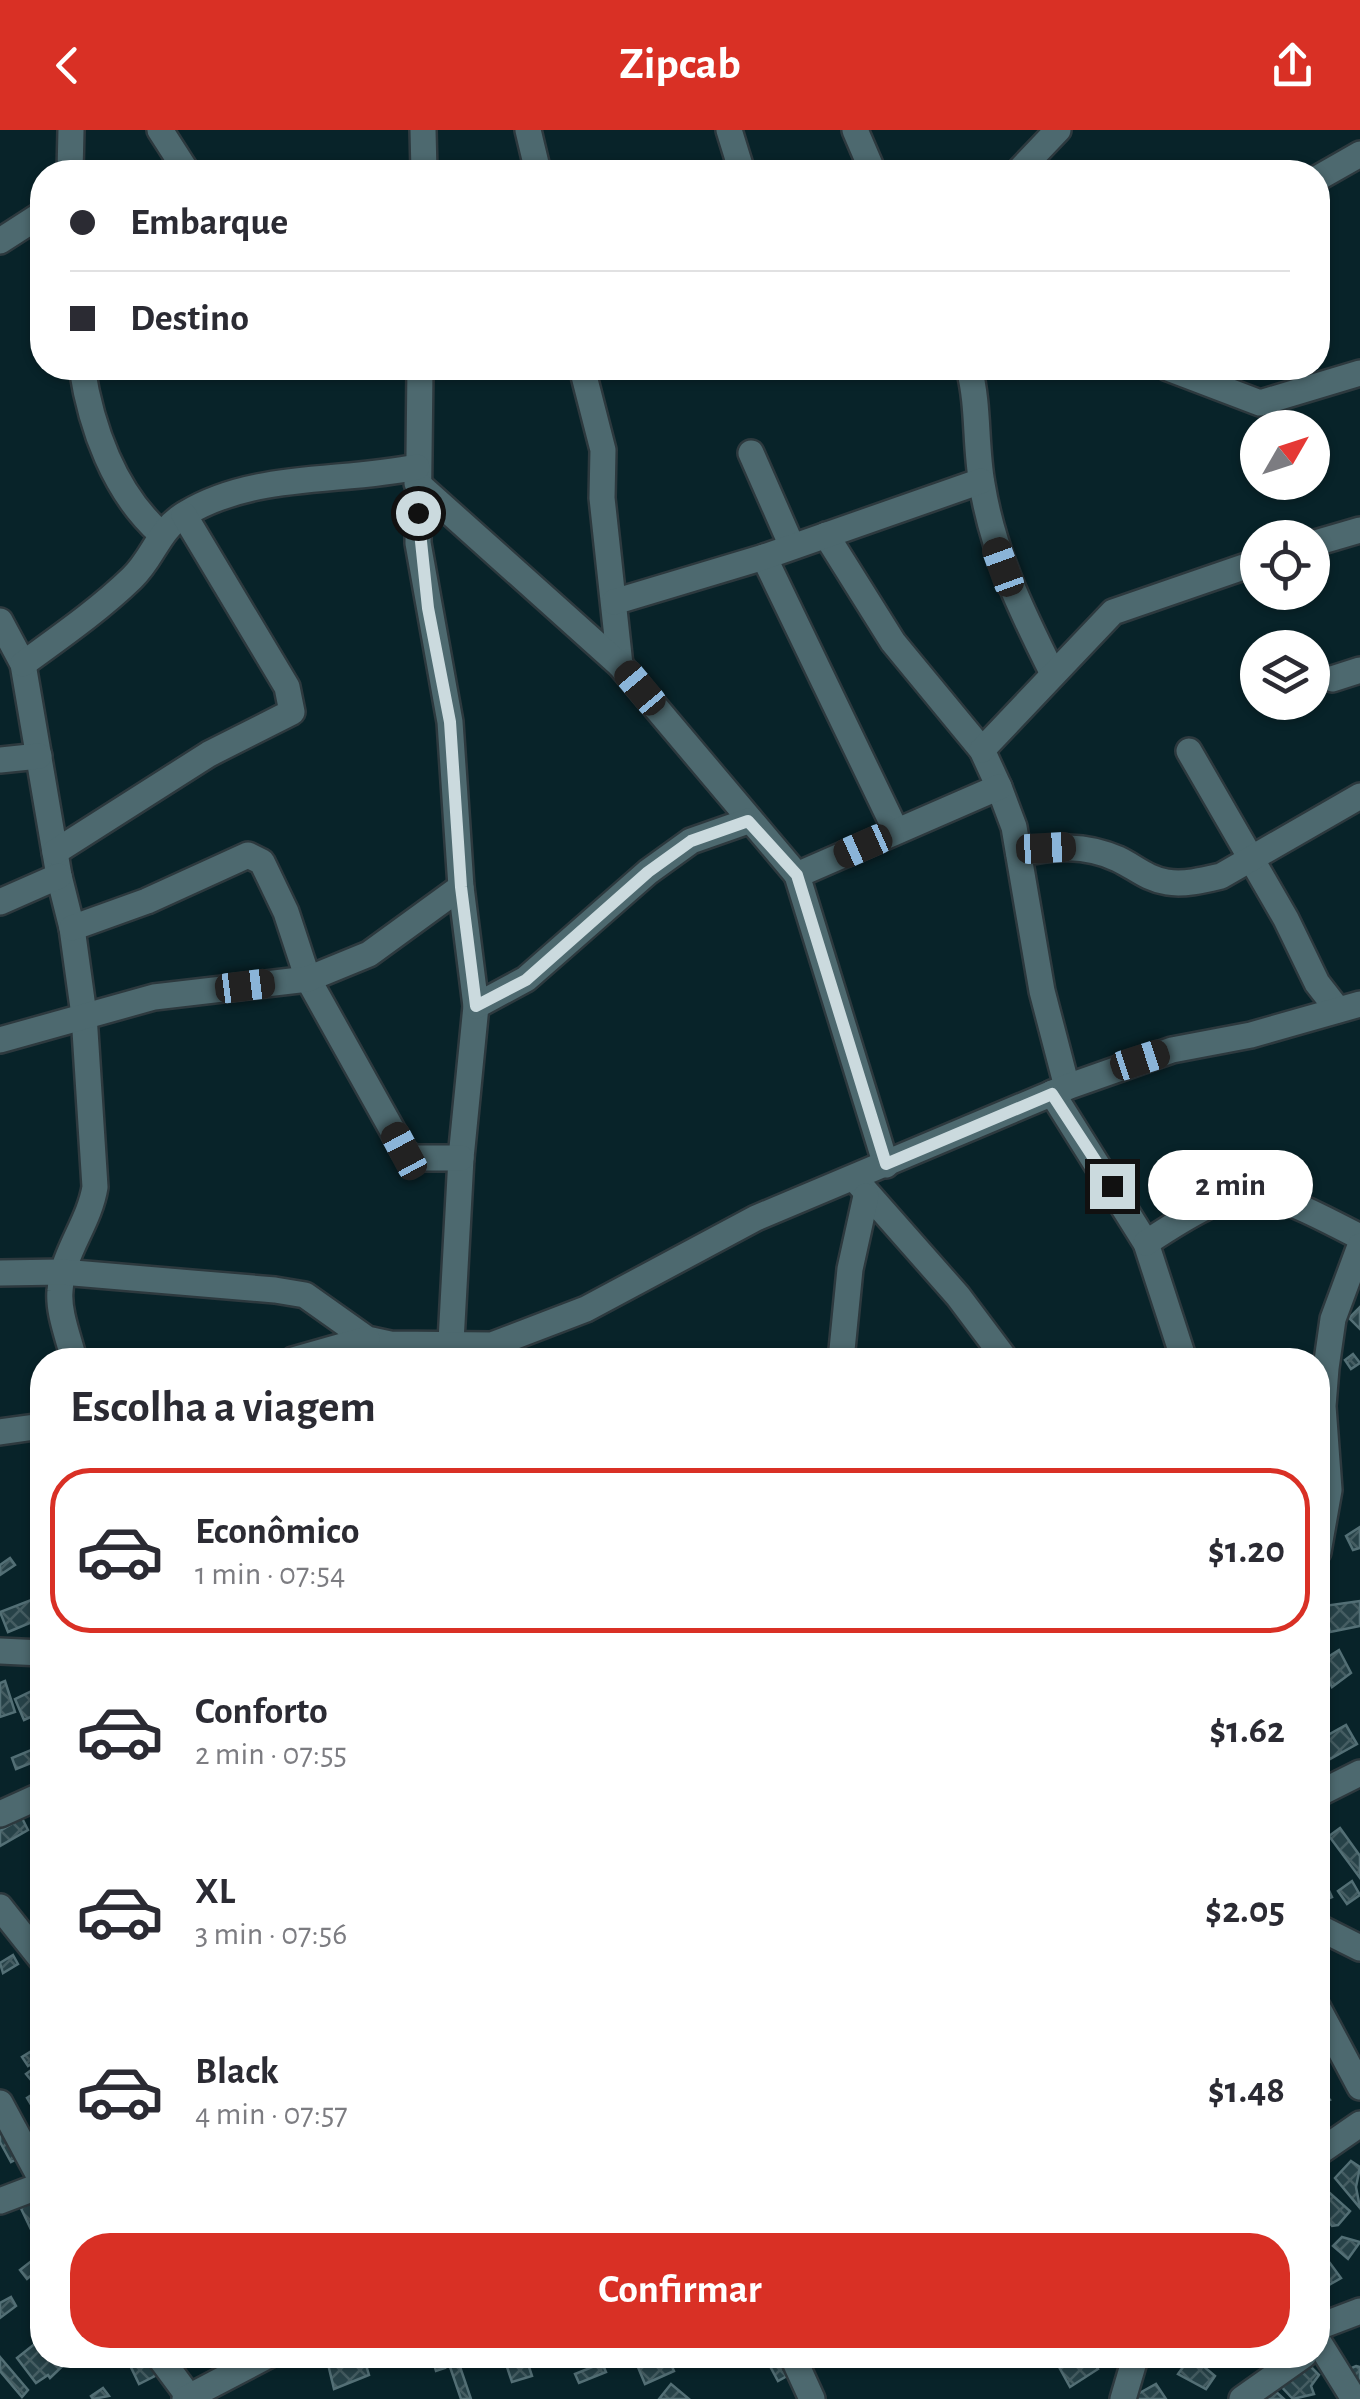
<!DOCTYPE html>
<html lang="pt">
<meta charset="utf-8">
<style>
body{margin:0;font-family:"Alegreya Sans",sans-serif;background:#f7f7f7;color:#2b2b33;height:100vh;display:flex;flex-direction:column;font-size:38px;white-space:nowrap}
*{box-sizing:border-box;margin:0}
p{font-size:32px;color:#7c7c81}
.icon{flex:none;width:55px;height:55px;fill:none;stroke:currentColor;stroke-width:2;stroke-linecap:round;stroke-linejoin:round}
.map{position:relative;flex:1;overflow:hidden}
.panel{position:absolute;left:30px;top:1218px;width:1300px;height:1020px;display:flex;flex-direction:column;background:#fff;border-radius:40px;box-shadow:0 2px 8px #0004}
.panel>*{flex:none}
.top-card{position:absolute;left:30px;top:30px;width:1300px;height:220px;border-radius:40px;box-shadow:0 2px 8px #0004;display:grid;align-content:center;height:220px;padding:0 40px;background:#fff}
.needle{width:65px;rotate:51deg}
.tools{position:absolute;left:1240px;top:280px;display:grid;gap:20px}
.tools a{display:grid;place-items:center;width:90px;height:90px;border-radius:50%;background:#fff;box-shadow:0 2px 8px #0004;font-size:50px}
.end{position:absolute;width:45px;height:45px;margin:-22px;border:12px solid #cbdade;background:#111;box-shadow:0 0 0 5px #111}
.from{border-radius:50%}
.bubble{position:absolute;height:70px;border-radius:35px;background:#fff;box-shadow:0 2px 8px #0004;font-size:32px;font-weight:600;line-height:70px;text-align:center}
.car{position:absolute;width:30px;height:60px;margin:-30px -15px;border-radius:12px;box-shadow:0 0 8px 2px #0007;background:linear-gradient(#222 24%,#8ab4d8 0 40%,#222 0 76%,#8ab4d8 0 86%,#222 0)}
.top-card b{display:flex;align-items:center;gap:35px;height:95px;font-size:38px}
.top-card b+b{border-top:2px solid #e1e1e2}
.top-card i{width:25px;height:25px;background:#2b2b33}
ul{padding:0;list-style:none}
li{display:flex;align-items:center;gap:30px;height:165px;margin:0 20px 15px;padding:0 20px;border:5px solid transparent;border-radius:40px}
li div{flex:1}
li b{display:block;font-size:38px}
li em{font-style:normal;font-weight:600}
li.current{border-color:#d93025}
li>.icon{width:90px;height:90px;stroke-width:1.5}
h2{padding:0 40px;font-size:45px;line-height:120px}
.action{display:flex;gap:20px;margin-top:auto;padding:20px 40px}
.action a{flex:1;height:115px;border-radius:40px;background:#d93025;color:#fff;font-size:40px;font-weight:600;line-height:115px;text-align:center}
header{display:flex;justify-content:space-between;align-items:center;height:130px;padding:0 40px;background:#d93025;color:#fff;font-size:45px;font-weight:600}
.map>svg:first-child{display:block}
.building{fill:url(#building-cross-hatch);stroke:#536f75;stroke-width:2.5}
.lines{fill:none;stroke-linecap:round;stroke-linejoin:round}
.minor-casing{stroke:#2d393e;stroke-width:30}
.minor{stroke:#4d696f;stroke-width:25}
.route{stroke:#cbdade;stroke-width:12}
</style>
<header><svg class="icon" aria-label="back" viewBox="0 0 24 24"><path d="M15 5l-7 7 7 7"/></svg>Zipcab<svg class="icon" aria-label="share" viewBox="0 0 24 24"><path d="M12 15V3M7 8l5-5 5 5M5 13v7h14v-7"/></svg></header>
<div class="map">
<svg width="1360" height="2269" viewBox="0 0 1360 2269">
<defs>
<pattern id="building-cross-hatch" width="8" height="8" patternUnits="userSpaceOnUse" patternTransform="scale(2.5)"><rect width="8" height="8" fill="#274248"/><path d="M0 0l8 8M0 8l8-8" fill="none" stroke="#455d62"/></pattern>
</defs>
<rect width="100%" height="100%" fill="#082329"/>
<g class="building">
<polygon points="1360,1177 1360,1199 1349,1188"/>
<polygon points="1353,1224 1360,1233 1351,1239 1345,1230"/>
<polygon points="1360,1397 1360,1418 1353,1420 1346,1406"/>
<polygon points="10,1428 15,1435 0,1445 0,1435"/>
<polygon points="39,1467 42,1488 8,1502 0,1482"/>
<polygon points="1360,1471 1360,1496 1330,1502 1324,1476"/>
<polygon points="1339,1520 1351,1543 1332,1557 1320,1532"/>
<polygon points="5,1551 15,1582 0,1587 0,1553"/>
<polygon points="42,1556 42,1582 24,1590 15,1569"/>
<polygon points="1346,1595 1357,1614 1330,1629 1319,1610"/>
<polygon points="31,1620 36,1631 16,1639 12,1628"/>
<polygon points="22,1688 28,1700 0,1716 0,1701"/>
<polygon points="1340,1698 1360,1726 1360,1748 1329,1706"/>
<polygon points="1319,1739 1332,1767 1325,1770 1318,1754"/>
<polygon points="1352,1751 1360,1765 1347,1774 1338,1761"/>
<polygon points="13,1825 18,1834 3,1843 0,1833"/>
<polygon points="30,1922 36,1931 28,1936 22,1927"/>
<polygon points="42,1932 42,1941 31,1950 26,1944"/>
<polygon points="1318,1955 1330,1970 1318,1977"/>
<polygon points="42,1958 42,1993 27,1968"/>
<polygon points="1325,1992 1331,2004 1318,2011 1318,1996"/>
<polygon points="6,1999 22,2026 11,2032 0,2012 0,2002"/>
<polygon points="1351,2031 1360,2037 1356,2057 1360,2078 1335,2048"/>
<polygon points="1323,2057 1350,2081 1338,2095 1332,2096 1318,2078 1318,2063"/>
<polygon points="42,2067 42,2108 36,2110 16,2068"/>
<polygon points="1342,2107 1360,2112 1348,2129 1333,2116"/>
<polygon points="1318,2117 1341,2148 1329,2155 1318,2153"/>
<polygon points="34,2129 42,2141 39,2150 34,2143 27,2149 20,2140"/>
<polygon points="11,2167 16,2176 0,2188 0,2173"/>
<polygon points="42,2208 42,2225 74,2225 50,2248 48,2245 36,2253 17,2228"/>
<polygon points="136,2225 150,2225 159,2244 139,2254 127,2229"/>
<polygon points="337,2225 363,2225 369,2245 334,2259 327,2230"/>
<polygon points="525,2225 532,2246 512,2252 504,2228"/>
<polygon points="647,2225 667,2225 674,2241 645,2254 635,2230"/>
<polygon points="692,2225 719,2225 698,2236"/>
<polygon points="764,2225 777,2225 787,2246 778,2251"/>
<polygon points="1043,2225 1062,2225 1064,2227 1052,2236"/>
<polygon points="1078,2225 1088,2225 1098,2239 1070,2257 1059,2237"/>
<polygon points="0,2227 28,2260 22,2267 0,2241"/>
<polygon points="442,2228 445,2238 436,2241 433,2231"/>
<polygon points="457,2228 471,2269 461,2269 448,2231"/>
<polygon points="1188,2230 1196,2230 1215,2246 1206,2259 1178,2244"/>
<polygon points="602,2233 606,2242 579,2253 575,2244"/>
<polygon points="1310,2236 1319,2245 1311,2256 1314,2264 1293,2269 1276,2251"/>
<polygon points="1356,2236 1360,2237 1360,2257 1349,2239"/>
<polygon points="671,2254 689,2269 659,2269"/>
<polygon points="1156,2254 1166,2269 1138,2269 1136,2265"/>
<polygon points="103,2258 109,2266 93,2269 91,2266"/>
<polygon points="1274,2260 1284,2269 1252,2269"/>
</g>
<g class="lines">
<g class="minor-casing">
<g id="minor">
<polyline points="160,0 187,42"/>
<polyline points="423,0 424,42"/>
<polyline points="528,0 538,42"/>
<polyline points="729,0 742,42"/>
<polyline points="855,0 873,42"/>
<polyline points="70,42 71,0"/>
<polyline points="1018,42 1058,0"/>
<polyline points="1318,48 1360,24"/>
<polyline points="0,111 42,84"/>
<path d="M82,238c9,59 32,124 78,165"/>
<polyline points="420,238 418,413 450,592 461,757 476,876 461,1028 450,1230"/>
<polyline points="582,238 603,320 602,368 620,535"/>
<path d="M969,238c10,38 6,77 13,116 11,69 40,128 71,190"/>
<polyline points="1168,238 1260,273 1360,243"/>
<polyline points="751,323 791,414"/>
<polyline points="417,353 620,535 797,745"/>
<polyline points="826,405 893,512 982,620 999,657 1014,697 1042,861 1067,957"/>
<polyline points="1312,414 1360,400"/>
<polyline points="764,427 896,701"/>
<polyline points="614,472 764,427 981,351"/>
<path d="M0,491l23,43 36,212 13,52 12,87 11,172c-6,37 -33,66 -35,104 -2,21 9,48 14,69"/>
<path d="M23,534c37,-27 76,-54 109,-86 22,-21 26,-48 53,-64 69,-42 156,-31 232,-47"/>
<polyline points="1332,549 1360,540"/>
<polyline points="982,620 1113,482 1258,432"/>
<polyline points="1189,621 1286,789 1317,853 1338,880"/>
<polyline points="0,630 39,626"/>
<polyline points="55,722 209,624 292,582 287,557 184,385"/>
<path d="M1019,724c34,-8 66,-10 99,5 17,8 29,20 49,23 17,3 37,-2 54,-6l139,-80"/>
<polyline points="0,772 59,746"/>
<polyline points="72,798 147,771 248,725 262,732 286,782 308,849 404,1021 413,1028 461,1028"/>
<polyline points="476,876 526,849 648,742 691,711 748,691"/>
<polyline points="0,910 154,867 308,849 369,824 461,757"/>
<polyline points="1052,963 1146,1113 1184,1230"/>
<polyline points="886,1035 797,745 999,657"/>
<polyline points="854,1048 958,1166 1006,1230"/>
<path d="M1146,1113c100,-66 110,-60 214,-6"/>
<polyline points="0,1143 62,1142 275,1160 305,1165 367,1209 390,1214 492,1215 586,1179 756,1088 1067,957 1172,920 1251,905 1360,874"/>
<polyline points="293,1230 367,1209"/>
<polyline points="841,1230 850,1139 866,1066"/>
<polyline points="0,1302 42,1296"/>
<polyline points="1318,1422 1329,1360 1323,1276 1326,1238 1333,1189 1360,1116"/>
<polyline points="0,1521 42,1523"/>
<polyline points="1318,1664 1360,1643"/>
<polyline points="0,1684 42,1665"/>
<polyline points="0,1777 42,1830"/>
<polyline points="1318,1797 1360,1818"/>
<polyline points="1318,1878 1360,1957"/>
<polyline points="0,1973 42,2051"/>
<polyline points="1318,2023 1360,1994"/>
<polyline points="0,2071 42,2055"/>
<polyline points="1318,2197 1360,2181"/>
<polyline points="1318,2211 1354,2269"/>
<polyline points="158,2225 189,2267"/>
<polyline points="792,2225 812,2269"/>
<polyline points="185,2269 269,2225"/>
<polyline points="1123,2269 1136,2225"/>
<polyline points="1242,2269 1304,2225"/>
</g>
</g>
<use href="#minor" class="minor"/>
</g>
<g class="lines">
<polyline class="route" points="418,383 428,478 450,592 461,757 476,876 526,850 648,742 691,711 748,691 797,745 886,1034 1052,964 1112,1056"/>
</g>
</svg>
<div class="tools">
<a><svg class="needle" viewBox="-14 -14 28 28"><path d="M0-13l5 13h-10z" fill="#e53935"/><path d="M0 13l5-13h-10z" fill="#7c7c81"/></svg></a>
<a><svg class="icon" aria-label="locate" viewBox="0 0 24 24"><circle cx="12" cy="12" r="6"/><path d="M12 2v4M12 18v4M2 12h4M18 12h4"/></svg></a>
<a><svg class="icon" aria-label="layers" viewBox="0 0 24 24"><path d="M12 4l9 5-9 5-9-5zM3 14l9 5 9-5"/></svg></a>
</div>
<i class="end from" style="left:418px;top:383px"></i>
<i class="end" style="left:1112px;top:1056px"></i>
<div class="bubble" style="left:1148px;top:1020px;width:165px">2 min</div>
<i class="car" style="left:1003px;top:437px;rotate:340deg"></i>
<i class="car" style="left:640px;top:558px;rotate:320deg"></i>
<i class="car" style="left:863px;top:716px;rotate:246deg"></i>
<i class="car" style="left:1046px;top:718px;rotate:87deg"></i>
<i class="car" style="left:245px;top:856px;rotate:83deg"></i>
<i class="car" style="left:1140px;top:930px;rotate:72deg"></i>
<i class="car" style="left:404px;top:1021px;rotate:332deg"></i>
<div class="top-card">
<b><i class="from"></i>Embarque</b>
<b><i></i>Destino</b>
</div>
<section class="panel">
<h2>Escolha a viagem</h2>
<ul>
<li class="current"><svg class="icon" aria-label="car" viewBox="0 0 24 24"><path d="M5 17H2v-5l4-1 3-4h7l3 4 3 1v5h-3M9 17h6M6 11h13"/><circle cx="7" cy="17" r="2"/><circle cx="17" cy="17" r="2"/></svg><div><b>Econômico</b><p>1 min · 07:54</p></div><em>$1.20</em></li>
<li><svg class="icon" aria-label="car" viewBox="0 0 24 24"><path d="M5 17H2v-5l4-1 3-4h7l3 4 3 1v5h-3M9 17h6M6 11h13"/><circle cx="7" cy="17" r="2"/><circle cx="17" cy="17" r="2"/></svg><div><b>Conforto</b><p>2 min · 07:55</p></div><em>$1.62</em></li>
<li><svg class="icon" aria-label="car" viewBox="0 0 24 24"><path d="M5 17H2v-5l4-1 3-4h7l3 4 3 1v5h-3M9 17h6M6 11h13"/><circle cx="7" cy="17" r="2"/><circle cx="17" cy="17" r="2"/></svg><div><b>XL</b><p>3 min · 07:56</p></div><em>$2.05</em></li>
<li><svg class="icon" aria-label="car" viewBox="0 0 24 24"><path d="M5 17H2v-5l4-1 3-4h7l3 4 3 1v5h-3M9 17h6M6 11h13"/><circle cx="7" cy="17" r="2"/><circle cx="17" cy="17" r="2"/></svg><div><b>Black</b><p>4 min · 07:57</p></div><em>$1.48</em></li>
</ul>
<div class="action"><a>Confirmar</a></div>
</section>
</div>
